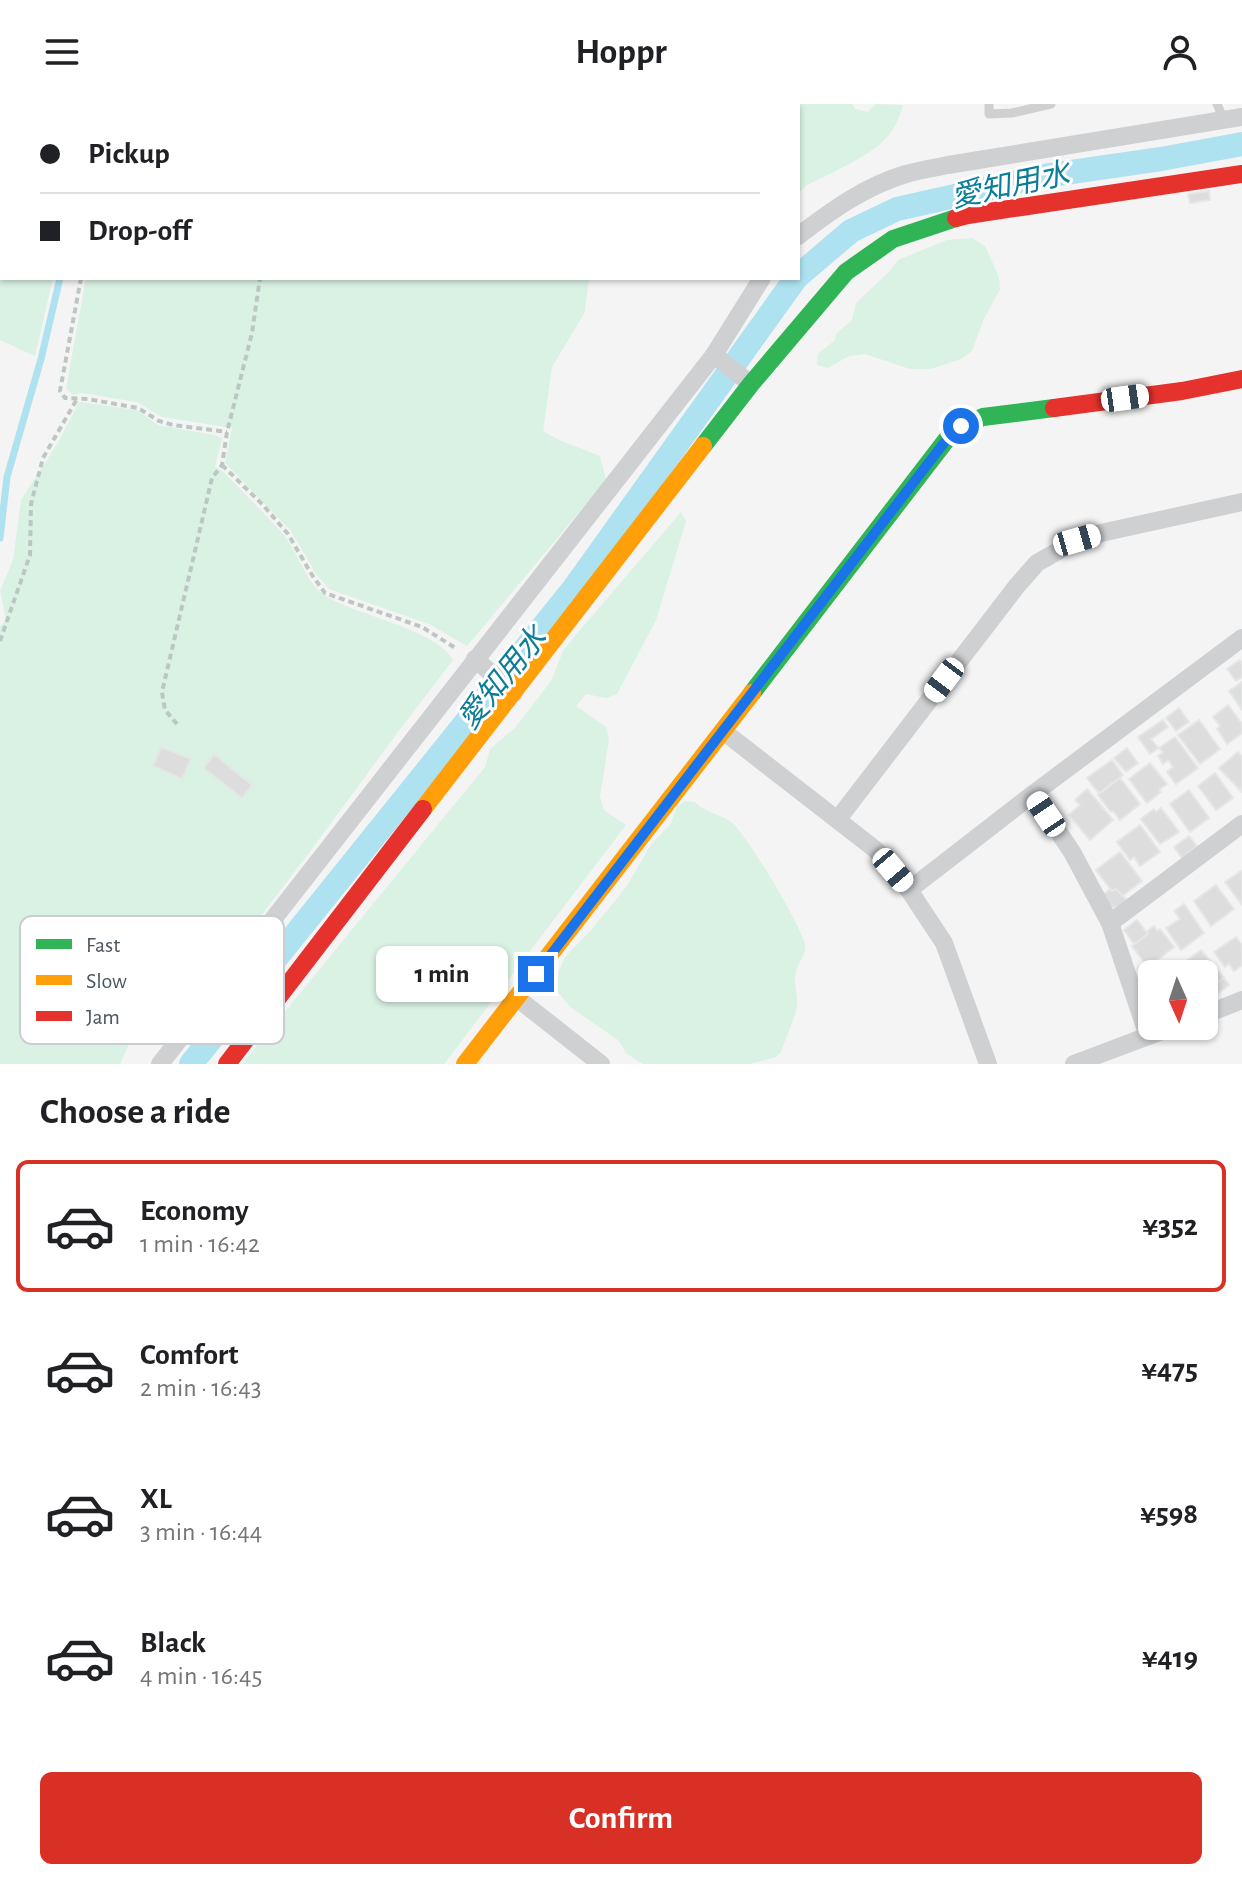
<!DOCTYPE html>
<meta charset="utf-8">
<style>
body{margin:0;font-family:"Alegreya Sans","Noto Sans JP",sans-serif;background:#f6f6f6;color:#202124;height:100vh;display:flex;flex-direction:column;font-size:30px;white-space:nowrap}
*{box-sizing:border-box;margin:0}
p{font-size:26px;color:#757577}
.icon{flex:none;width:44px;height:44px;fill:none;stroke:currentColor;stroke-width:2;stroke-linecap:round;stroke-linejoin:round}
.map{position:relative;height:960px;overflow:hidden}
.panel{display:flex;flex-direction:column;background:#fff;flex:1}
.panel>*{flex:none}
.guide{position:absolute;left:0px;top:0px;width:800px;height:176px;box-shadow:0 2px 6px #0004;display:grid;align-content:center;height:176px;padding:0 40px;background:#fff}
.needle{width:52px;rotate:177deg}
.fabs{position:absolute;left:1138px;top:856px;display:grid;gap:16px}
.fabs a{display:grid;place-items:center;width:80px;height:80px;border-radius:12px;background:#fff;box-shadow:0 2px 6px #0004;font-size:40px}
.end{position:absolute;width:36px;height:36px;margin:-18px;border:10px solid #1a73e8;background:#fff;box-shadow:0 0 0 4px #fff}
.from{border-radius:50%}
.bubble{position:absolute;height:56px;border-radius:12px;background:#fff;box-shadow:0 2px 6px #0004;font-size:26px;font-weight:600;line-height:56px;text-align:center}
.car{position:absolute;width:24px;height:48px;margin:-24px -12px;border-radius:10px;box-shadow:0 0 6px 2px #0007;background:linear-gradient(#fff 24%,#345 0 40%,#fff 0 76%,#345 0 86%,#fff 0)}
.guide b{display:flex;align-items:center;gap:28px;height:76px;font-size:30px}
.guide b+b{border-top:2px solid #e0e0e0}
.guide i{width:20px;height:20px;background:#202124}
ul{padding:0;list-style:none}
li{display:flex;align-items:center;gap:24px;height:132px;margin:0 16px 12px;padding:0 24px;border:4px solid transparent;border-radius:12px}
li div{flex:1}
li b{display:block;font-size:30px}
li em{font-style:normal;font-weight:600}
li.current{border-color:#d93025}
li>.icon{width:72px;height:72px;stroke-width:1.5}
h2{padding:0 40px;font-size:36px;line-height:96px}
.primary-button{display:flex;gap:16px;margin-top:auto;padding:16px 40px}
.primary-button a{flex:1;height:92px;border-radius:12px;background:#d93025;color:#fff;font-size:32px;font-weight:600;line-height:92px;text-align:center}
header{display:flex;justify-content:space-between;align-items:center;height:104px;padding:0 40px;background:#fff;font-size:36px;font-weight:600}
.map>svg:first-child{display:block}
.green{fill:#d9f2e3}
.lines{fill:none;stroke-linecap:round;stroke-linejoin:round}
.stream{stroke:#aee2f0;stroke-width:7}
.canal{stroke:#aee2f0;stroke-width:24}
.building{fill:#ddddde;stroke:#e5e6e7;stroke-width:2}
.path{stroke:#bcc7c4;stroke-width:4;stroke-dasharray:6 4;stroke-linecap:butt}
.lane{stroke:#ced0d2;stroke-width:9}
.street{stroke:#ced0d2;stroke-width:18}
.fast{stroke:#30b455;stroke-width:18}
.slow{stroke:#ff9f0a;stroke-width:18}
.jam{stroke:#e5322d;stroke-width:18}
.route{stroke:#1a73e8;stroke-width:10}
.labels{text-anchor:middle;stroke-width:6;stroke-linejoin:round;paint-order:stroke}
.water-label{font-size:30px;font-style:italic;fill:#0c7c9b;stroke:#fff}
.key{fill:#fff;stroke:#c9ccd0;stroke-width:2}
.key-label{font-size:22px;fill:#4a5661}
</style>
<header><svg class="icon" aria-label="menu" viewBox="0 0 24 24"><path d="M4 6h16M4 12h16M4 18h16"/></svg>Hoppr<svg class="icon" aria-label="person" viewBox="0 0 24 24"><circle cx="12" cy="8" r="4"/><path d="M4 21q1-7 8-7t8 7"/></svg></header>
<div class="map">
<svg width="1242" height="960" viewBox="0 0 1242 960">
<rect width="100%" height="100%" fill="#f4f4f4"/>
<g class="green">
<path d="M90,0h762l3,5 13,3 7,-8 28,1c-3,10 -7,21 -14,30 -18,22 -58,37 -83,51l-8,8v-88h-708z"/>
<polygon points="0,61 2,63 2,174 53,174 35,252 0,236"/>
<polygon points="972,134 985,142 999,173 1000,185 983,217 972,247 961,255 931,265 910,265 865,250 849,252 828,264 817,261 818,250 835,236 836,230 852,216 856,199 888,169 898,156 947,136"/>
<polygon points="86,174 589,174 585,208 552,263 543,327 559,336 600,352 606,376 467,542 429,520 329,485 316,470 291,427 225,359 232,324 162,313 137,298 82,289 73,291 66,285"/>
<path d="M79,298l58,8 21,15 56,10 8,3 -7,29 9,5c19,21 41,41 59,62 17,20 22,51 46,64 31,18 108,32 124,62l-58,76 -86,117 -112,146 -11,-2 -34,-22 -5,3 -8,26v19l-19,41h-120v-437l6,-7 -6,-29 13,-31 8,-60 38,-59z"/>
<polygon points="681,408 686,417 656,516 617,590 606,594 586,590 576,602 606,623 609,635 600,693 604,706 626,721 444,960 242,960 485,663 490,645 515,624 551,577 564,545"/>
<path d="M685,697l10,1c13,13 26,11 37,21 15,12 70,104 73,122 1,10 -5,15 -8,23 -5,13 1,24 0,37 -1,12 -12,34 -16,47l-5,5 -26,7h-107l-16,-10 -9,-14 -48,-33 -13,-16v-16l8,-18 27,-28 34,-42 26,-44 18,-18 7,-18z"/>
</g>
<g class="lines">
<g class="stream">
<polyline points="0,20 2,22"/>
<polyline points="0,434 7,373 41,255 60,174"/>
</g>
<g class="canal">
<polyline points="798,172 851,127 897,105 1044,72 1161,55 1242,40"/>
<polyline points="191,960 574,484 796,174"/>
</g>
</g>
<g class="building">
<polygon points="1209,87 1210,96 1190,99 1188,90"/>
<polygon points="1240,556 1242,559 1242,573 1236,577 1227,565"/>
<polygon points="1242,578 1242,606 1229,587"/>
<polygon points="1228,601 1242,620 1242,629 1227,640 1217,625 1220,622 1213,613"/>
<polygon points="1179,604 1189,618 1176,627 1166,614"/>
<polygon points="1163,616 1168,623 1151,635 1158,644 1150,650 1138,633"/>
<polygon points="1199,616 1220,645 1200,660 1178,631"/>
<polygon points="1175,633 1198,664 1176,680 1167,668 1173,663 1168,656 1163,660 1158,652 1163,648 1159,644"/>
<polygon points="161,643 191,655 182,675 153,662"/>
<polygon points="1127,644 1138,659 1126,668 1114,654"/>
<polygon points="1238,648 1242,653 1242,688 1219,664"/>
<polygon points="214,650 252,681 242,694 204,664"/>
<polygon points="1112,656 1123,671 1099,689 1087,674"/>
<polygon points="1150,659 1167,680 1159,686 1161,688 1147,699 1129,675"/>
<polygon points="1215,669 1233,694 1216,706 1198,682"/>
<polygon points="1120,674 1140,700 1120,716 1113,707 1111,708 1098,691"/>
<polygon points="1087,685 1113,716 1090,736 1069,711 1080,701 1075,696"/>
<polygon points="1189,686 1209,714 1190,728 1170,700"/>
<polygon points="1161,704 1179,728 1160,740 1141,715 1154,705 1156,708"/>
<polygon points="1140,721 1160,748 1140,762 1134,753 1130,756 1117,738"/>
<polygon points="1189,732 1197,742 1182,754 1174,743"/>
<polygon points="1120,748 1142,777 1122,792 1116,785 1112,787 1096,766"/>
<polygon points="1241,767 1242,767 1242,801 1225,778"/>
<polygon points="1216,781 1234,805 1211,822 1194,797"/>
<polygon points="1110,785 1112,787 1116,785 1128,797 1119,804 1108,802 1103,791"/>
<polygon points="1184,800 1204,829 1181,846 1166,824 1180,815 1174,807"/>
<polygon points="1137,816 1148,830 1134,840 1124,826"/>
<polygon points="1154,822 1157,827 1160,825 1174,843 1148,863 1132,842 1148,830 1146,828"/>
<polygon points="1236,833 1242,841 1242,861 1234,867 1229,860 1225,863 1214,848"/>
<polygon points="1201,846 1224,874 1207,886 1204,882 1204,870 1186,870 1182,865 1189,860 1186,857"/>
<polygon points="1224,874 1229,881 1213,893 1207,886"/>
</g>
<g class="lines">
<g class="path">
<polyline points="590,2 591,0"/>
<polyline points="0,54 2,56"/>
<polyline points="81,174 60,287 65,294 88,295 138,304 159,317 173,321 227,328"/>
<polyline points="222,361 263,401 288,430 312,471 325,489 422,523 457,545"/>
<polyline points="0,537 30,451 31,400 43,354 77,295"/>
<polyline points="177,620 165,606 162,588 212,374 222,361 227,328 252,229 260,174"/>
</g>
<g class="lane">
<polyline points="989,0 989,10 1012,9 1051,0"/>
<polyline points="1217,0 1224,16"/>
</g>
<g class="street">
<path d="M798,132c33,-25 67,-50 108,-62 14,-4 28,-6 42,-9l294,-48"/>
<polyline points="714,251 747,277"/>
<polyline points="475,555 514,589"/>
<polyline points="723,627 876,746 909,786 944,839 988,960"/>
<polyline points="1033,690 1072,748 1110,819 1148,932"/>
<polyline points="838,715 1016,483 1037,459 1077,436 1101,429 1242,398"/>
<polyline points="909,786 1033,690 1242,534"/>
<polyline points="1110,819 1242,720"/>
<polyline points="517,894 601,960"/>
<polyline points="1204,911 1242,896"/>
<polyline points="160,960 714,251 762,174"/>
<polyline points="1074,960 1175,922"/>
</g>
<g class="fast">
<polyline points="703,342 751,280 846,168 893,135 956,114"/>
<polyline points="752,589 947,335 961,322 983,313 1054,304"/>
</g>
<g class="slow">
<polyline points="423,705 703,342"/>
<polyline points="465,960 752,589"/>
</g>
<g class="jam">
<polyline points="956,114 968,111 1242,70"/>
<polyline points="1054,304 1182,287 1242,275"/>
<polyline points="227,960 423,705"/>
</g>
</g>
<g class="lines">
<polyline class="route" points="536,870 947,335 961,322"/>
</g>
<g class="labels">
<g class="water-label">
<text transform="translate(1010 81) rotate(-12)" y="10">愛知用水</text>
<text transform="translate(502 574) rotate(-51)" y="10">愛知用水</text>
</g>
</g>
<rect x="20" y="812" width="264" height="128" rx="12" class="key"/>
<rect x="36" y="835" width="36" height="10" fill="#30b455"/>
<rect x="36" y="871" width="36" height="10" fill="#ff9f0a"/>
<rect x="36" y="907" width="36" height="10" fill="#e5322d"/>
<g class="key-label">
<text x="86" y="848">Fast</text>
<text x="86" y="884">Slow</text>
<text x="86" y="920">Jam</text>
</g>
</svg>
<div class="fabs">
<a><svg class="needle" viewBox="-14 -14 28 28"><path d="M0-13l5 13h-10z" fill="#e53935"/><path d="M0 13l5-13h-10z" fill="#757577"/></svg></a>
</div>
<i class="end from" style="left:961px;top:322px"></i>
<i class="end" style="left:536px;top:870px"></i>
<div class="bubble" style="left:376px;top:842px;width:132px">1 min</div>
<i class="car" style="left:1125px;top:294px;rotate:82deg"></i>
<i class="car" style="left:1077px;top:436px;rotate:74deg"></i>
<i class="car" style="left:944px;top:576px;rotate:217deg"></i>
<i class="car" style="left:1046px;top:710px;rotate:326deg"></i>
<i class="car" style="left:893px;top:766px;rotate:140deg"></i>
<div class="guide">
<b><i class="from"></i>Pickup</b>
<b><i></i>Drop-off</b>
</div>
</div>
<section class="panel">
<h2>Choose a ride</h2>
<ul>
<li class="current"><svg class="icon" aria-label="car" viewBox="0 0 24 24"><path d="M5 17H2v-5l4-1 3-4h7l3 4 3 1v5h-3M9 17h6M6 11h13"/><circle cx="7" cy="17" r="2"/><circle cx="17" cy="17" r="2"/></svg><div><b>Economy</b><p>1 min · 16:42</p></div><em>¥352</em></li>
<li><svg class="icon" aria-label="car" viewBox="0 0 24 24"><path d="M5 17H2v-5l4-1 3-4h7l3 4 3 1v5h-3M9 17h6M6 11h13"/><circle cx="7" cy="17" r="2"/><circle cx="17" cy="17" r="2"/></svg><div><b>Comfort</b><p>2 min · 16:43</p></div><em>¥475</em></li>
<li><svg class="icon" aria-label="car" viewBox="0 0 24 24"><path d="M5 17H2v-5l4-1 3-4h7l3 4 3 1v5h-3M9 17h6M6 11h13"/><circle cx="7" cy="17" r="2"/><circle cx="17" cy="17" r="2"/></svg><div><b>XL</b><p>3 min · 16:44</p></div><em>¥598</em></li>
<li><svg class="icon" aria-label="car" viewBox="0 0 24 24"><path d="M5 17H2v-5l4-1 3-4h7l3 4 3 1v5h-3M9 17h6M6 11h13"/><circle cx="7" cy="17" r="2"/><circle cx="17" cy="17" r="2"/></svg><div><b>Black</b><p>4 min · 16:45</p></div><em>¥419</em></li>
</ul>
<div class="primary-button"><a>Confirm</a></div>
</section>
